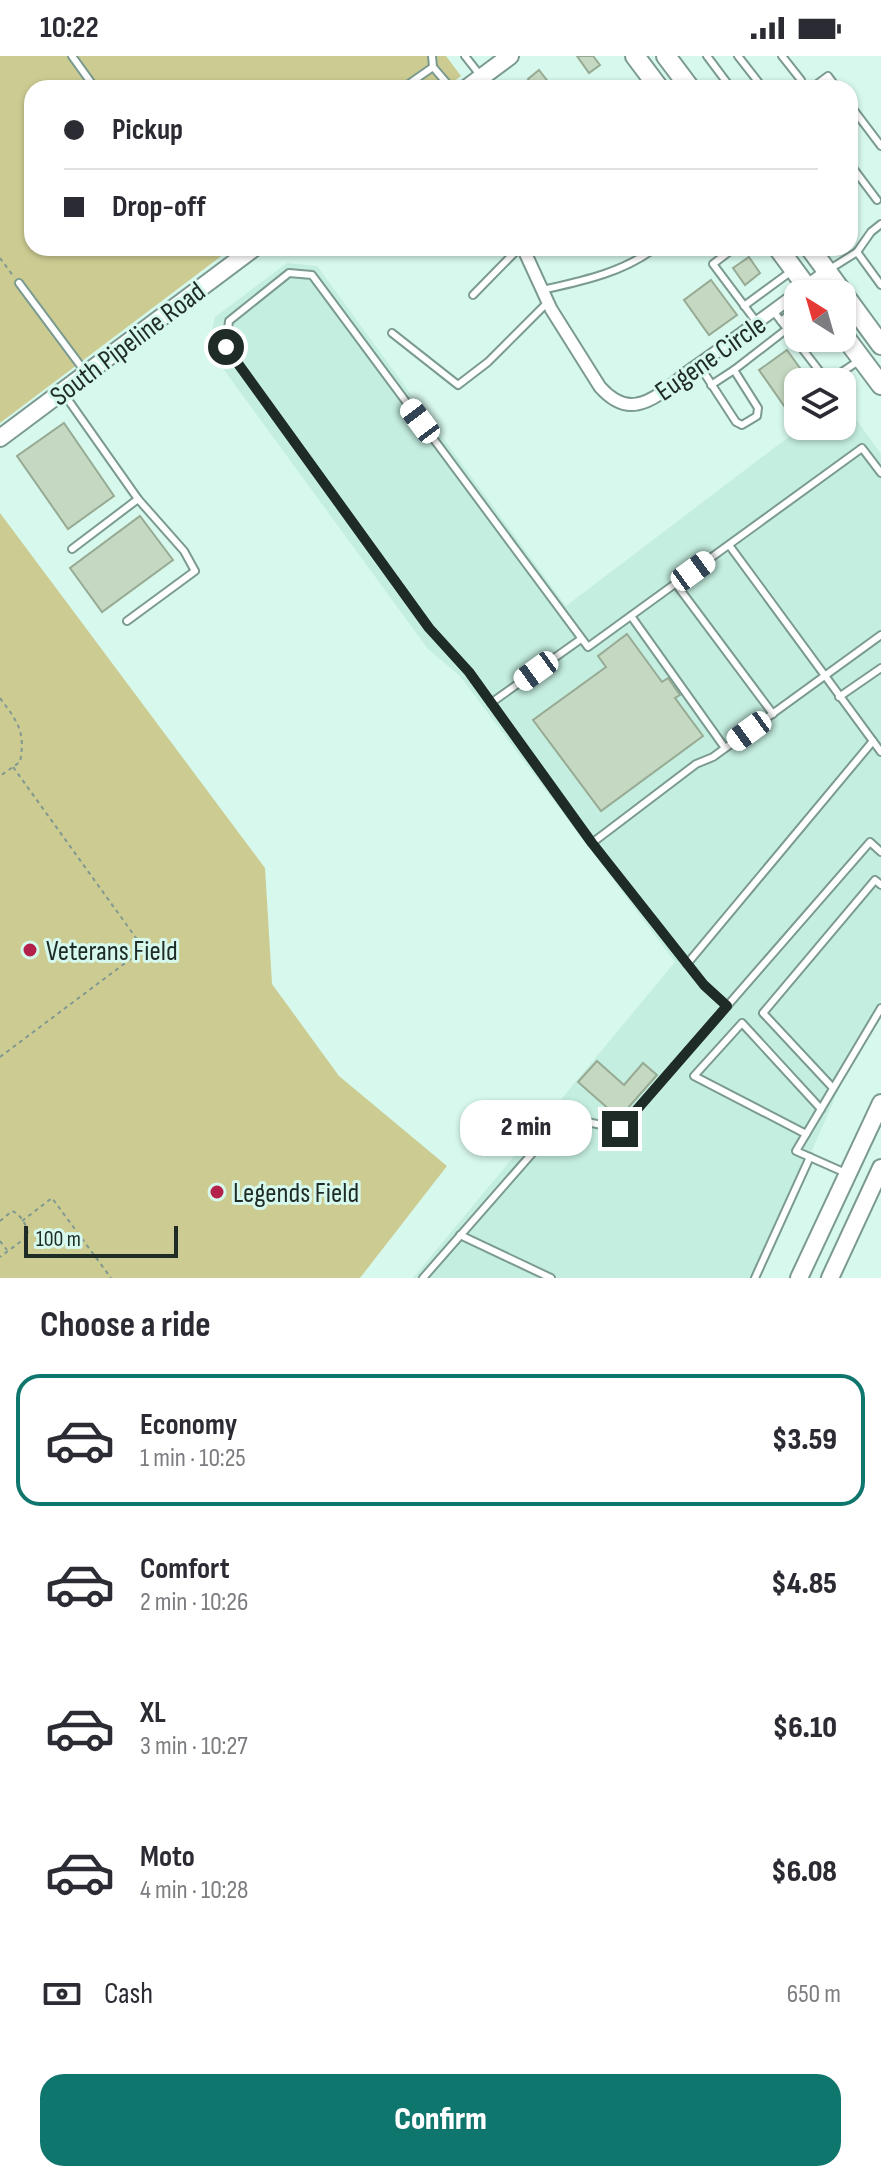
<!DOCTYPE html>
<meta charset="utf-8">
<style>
body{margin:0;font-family:"Sofia Sans Condensed",sans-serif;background:#f2f2f3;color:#2b2b33;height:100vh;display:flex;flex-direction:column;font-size:30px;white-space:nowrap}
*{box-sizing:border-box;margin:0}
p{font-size:26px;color:#7c7c81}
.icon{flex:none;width:44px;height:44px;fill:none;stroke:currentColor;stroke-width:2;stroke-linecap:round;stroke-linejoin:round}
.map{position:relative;height:1222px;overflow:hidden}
.details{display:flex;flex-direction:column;background:#fff;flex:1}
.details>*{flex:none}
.hud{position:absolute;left:24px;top:24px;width:834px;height:176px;border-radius:24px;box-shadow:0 2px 6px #0004;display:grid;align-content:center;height:176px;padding:0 40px;background:#fff}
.needle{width:52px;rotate:323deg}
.controls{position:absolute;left:784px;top:224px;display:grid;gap:16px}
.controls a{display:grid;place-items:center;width:72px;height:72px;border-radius:16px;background:#fff;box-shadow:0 2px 6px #0004;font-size:40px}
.scale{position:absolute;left:24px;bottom:20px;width:154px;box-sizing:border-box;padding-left:8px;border:4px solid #1e2b27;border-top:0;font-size:22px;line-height:28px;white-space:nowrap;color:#1e2b27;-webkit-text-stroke:6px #d7f8ec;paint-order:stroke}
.end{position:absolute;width:36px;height:36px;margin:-18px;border:10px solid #1e2b27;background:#fff;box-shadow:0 0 0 4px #fff}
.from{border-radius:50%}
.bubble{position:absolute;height:56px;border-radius:24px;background:#fff;box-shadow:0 2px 6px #0004;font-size:26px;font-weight:800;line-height:56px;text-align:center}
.car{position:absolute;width:24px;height:48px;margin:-24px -12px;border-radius:10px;box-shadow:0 0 6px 2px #0007;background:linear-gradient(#fff 24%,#345 0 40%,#fff 0 76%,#345 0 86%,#fff 0)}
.hud b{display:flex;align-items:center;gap:28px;height:76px;font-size:30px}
.hud b+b{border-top:2px solid #e1e1e2}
.hud i{width:20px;height:20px;background:#2b2b33}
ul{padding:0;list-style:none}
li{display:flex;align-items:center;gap:24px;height:132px;margin:0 16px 12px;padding:0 24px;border:4px solid transparent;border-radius:24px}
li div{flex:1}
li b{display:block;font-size:30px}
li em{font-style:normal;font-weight:800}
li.current{border-color:#0f766e}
li>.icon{width:72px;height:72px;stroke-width:1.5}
h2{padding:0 40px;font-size:36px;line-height:96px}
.pay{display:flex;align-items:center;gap:20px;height:88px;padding:0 40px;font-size:30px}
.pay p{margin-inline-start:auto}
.button{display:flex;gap:16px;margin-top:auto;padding:16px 40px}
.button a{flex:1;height:92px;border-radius:24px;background:#0f766e;color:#fff;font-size:32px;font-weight:800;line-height:92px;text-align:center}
.status{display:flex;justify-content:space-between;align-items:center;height:56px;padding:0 40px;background:#fff;direction:ltr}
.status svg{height:22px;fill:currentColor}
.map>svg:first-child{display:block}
.built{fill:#c4eee0}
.green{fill:#cccc92}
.building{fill:#c5d8c1;stroke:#97aa94;stroke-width:2}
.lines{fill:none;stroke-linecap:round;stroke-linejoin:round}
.lane-casing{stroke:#7b9a90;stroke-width:10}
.street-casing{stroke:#7b9a90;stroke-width:15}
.secondary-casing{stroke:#7b9a90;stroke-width:20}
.primary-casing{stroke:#7b9a90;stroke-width:22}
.path{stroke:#819990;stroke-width:2;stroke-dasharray:4 4;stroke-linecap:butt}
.lane{stroke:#fff;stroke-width:6}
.street{stroke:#fff;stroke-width:11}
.secondary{stroke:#fff;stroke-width:16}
.primary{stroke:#fff;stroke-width:18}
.route{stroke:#1e2b27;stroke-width:10}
.poi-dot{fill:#b3214a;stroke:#d7f8ec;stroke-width:3}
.labels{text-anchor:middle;stroke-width:6;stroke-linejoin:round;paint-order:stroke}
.street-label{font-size:28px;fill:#1e2b27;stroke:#d7f8ec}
.poi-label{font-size:28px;fill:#1e2b27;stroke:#d7f8ec;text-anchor:start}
</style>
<div class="status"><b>10:22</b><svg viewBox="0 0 49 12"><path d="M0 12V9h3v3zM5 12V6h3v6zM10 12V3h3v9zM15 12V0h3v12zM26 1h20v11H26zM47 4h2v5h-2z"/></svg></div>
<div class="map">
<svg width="881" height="1222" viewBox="0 0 881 1222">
<rect width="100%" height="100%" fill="#d7f8ec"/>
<polygon class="built" points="287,207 317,210 566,550 803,370 842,370 842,344 881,398 881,962 845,1019 756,1222 413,1222 675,906 460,620 428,593 208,292 215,261"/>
<g class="green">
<polygon points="0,0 446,0 461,20 445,32 32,32 32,192 232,192 0,367"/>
<polygon points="0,457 265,812 272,928 339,1020 447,1110 360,1222 0,1222"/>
</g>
<g class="building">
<polygon points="577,0 593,0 600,9 589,17"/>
<polygon points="539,14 553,32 534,32 528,23"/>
<polygon points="749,201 760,217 745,229 733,212"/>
<polygon points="711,224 737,259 709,279 684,244"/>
<polygon points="787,294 810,326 798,326 798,346 787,354 759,314"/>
<polygon points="64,367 114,440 68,473 17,400"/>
<polygon points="140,460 173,504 102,556 70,512"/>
<polygon points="627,578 662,626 668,622 680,639 675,642 703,680 601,755 533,664 606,611 598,600"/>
<polygon points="597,1005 624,1029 643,1007 657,1019 619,1062 578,1026"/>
</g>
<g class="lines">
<g class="lane-casing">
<g id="lane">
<polyline points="72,0 95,32"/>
<polyline points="432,0 433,11 451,32"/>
<polyline points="465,0 480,19"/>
<polyline points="707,0 731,32"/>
<polyline points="738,0 763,32"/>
<polyline points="782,0 801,24"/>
<polyline points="403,32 433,11"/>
<polyline points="812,32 828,20 837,32"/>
<polyline points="850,49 881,90"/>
<polyline points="850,108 877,144"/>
<polyline points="734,192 713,208 758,268"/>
<polyline points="857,196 871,176 881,168"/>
<polyline points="830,213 857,196 881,229"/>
<polyline points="19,227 86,317"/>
<path d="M542,234c40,-9 80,-17 113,-42"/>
<polyline points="473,239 519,192"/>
<polyline points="744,250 793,214"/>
<polyline points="774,256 824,321 830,324 860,304"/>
<polyline points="781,265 798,251"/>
<polyline points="392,277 458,329 488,306 548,246"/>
<polyline points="699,309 736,366 742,369 757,360 758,352 734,314 787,273"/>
<polyline points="711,329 734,314"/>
<polyline points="64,338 138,443 184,495 195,515 127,565"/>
<polyline points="881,417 862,392 588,591 312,219 289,217 229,265 226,291 429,572 469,616 592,787 696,708 713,701 881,579"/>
<polyline points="729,489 881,696"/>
<polyline points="72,493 138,443"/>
<polyline points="676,528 773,658"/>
<polyline points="631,560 725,692"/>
<polyline points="839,641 881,612"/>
<polyline points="491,647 581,583"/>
<polyline points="592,787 704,929 727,950"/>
<polyline points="687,908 873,685"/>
<polyline points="833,1032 763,957 875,824 881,829"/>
<polyline points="806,1078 694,1020 742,967 821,1053"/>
<polyline points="848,1118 796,1095 881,952"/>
<polyline points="460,1179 551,1222"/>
<polyline points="423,1222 564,1061 620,1073 870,786 881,796"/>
<polyline points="755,1222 810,1101"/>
</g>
</g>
<g class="street-casing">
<path id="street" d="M523,192l28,61 49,78c9,10 22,20 37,17 18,-3 37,-21 51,-32 47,-33 93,-67 139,-101"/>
</g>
<g class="secondary-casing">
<g id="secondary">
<polyline points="467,32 510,0"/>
<polyline points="0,382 254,192"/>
<polyline points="799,1222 881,1047"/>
<polyline points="830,1222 881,1112"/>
</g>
</g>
<g class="primary-casing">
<g id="primary">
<polyline points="635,0 659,32"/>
<polyline points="666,0 690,32"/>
<polyline points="778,192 812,238"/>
<polyline points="810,192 881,289"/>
<polyline points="842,277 881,329"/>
</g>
</g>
<g class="path">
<polyline points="0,202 14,221"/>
<path d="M0,642c17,23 26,33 20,64l-20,14"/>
<polyline points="0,1001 144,893 13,711"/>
<path d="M0,1165l12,-10c9,3 16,16 16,25l-28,21"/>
<polyline points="22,1165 52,1142 111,1222"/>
<polyline points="0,1185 7,1194"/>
</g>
<use href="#lane" class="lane"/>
<use href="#street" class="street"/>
<use href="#secondary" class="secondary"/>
<use href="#primary" class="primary"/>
</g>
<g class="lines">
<polyline class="route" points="226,291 429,572 469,616 592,787 704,929 727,950 620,1073"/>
</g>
<g class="poi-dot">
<circle cx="30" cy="894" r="8"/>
<circle cx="217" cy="1136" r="8"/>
</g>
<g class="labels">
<g class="street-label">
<text transform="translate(127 287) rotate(-37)" y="10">South Pipeline Road</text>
<text transform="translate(710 301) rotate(-35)" y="10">Eugene Circle</text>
</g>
<g class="poi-label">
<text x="46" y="904">Veterans Field</text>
<text x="233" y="1146">Legends Field</text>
</g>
</g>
</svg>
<div class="controls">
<a><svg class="needle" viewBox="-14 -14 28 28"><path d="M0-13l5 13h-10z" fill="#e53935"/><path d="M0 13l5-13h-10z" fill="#7c7c81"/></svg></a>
<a><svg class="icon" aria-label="layers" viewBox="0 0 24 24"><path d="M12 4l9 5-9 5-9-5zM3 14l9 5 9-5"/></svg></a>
</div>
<div class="scale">100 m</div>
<i class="end from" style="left:226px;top:291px"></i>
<i class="end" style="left:620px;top:1073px"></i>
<div class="bubble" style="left:460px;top:1044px;width:132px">2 min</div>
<i class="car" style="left:420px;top:365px;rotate:323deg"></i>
<i class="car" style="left:693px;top:515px;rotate:54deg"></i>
<i class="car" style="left:536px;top:615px;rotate:234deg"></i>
<i class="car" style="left:749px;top:675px;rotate:234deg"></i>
<div class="hud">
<b><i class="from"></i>Pickup</b>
<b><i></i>Drop-off</b>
</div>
</div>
<section class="details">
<h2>Choose a ride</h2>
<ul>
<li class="current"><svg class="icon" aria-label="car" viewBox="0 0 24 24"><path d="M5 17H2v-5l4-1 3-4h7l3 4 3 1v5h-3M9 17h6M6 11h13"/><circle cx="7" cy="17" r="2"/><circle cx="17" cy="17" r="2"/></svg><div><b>Economy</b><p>1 min · 10:25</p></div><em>$3.59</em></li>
<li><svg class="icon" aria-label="car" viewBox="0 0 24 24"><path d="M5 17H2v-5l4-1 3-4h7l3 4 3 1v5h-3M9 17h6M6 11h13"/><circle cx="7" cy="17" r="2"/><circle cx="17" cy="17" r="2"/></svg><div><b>Comfort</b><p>2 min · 10:26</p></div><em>$4.85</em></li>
<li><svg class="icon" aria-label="car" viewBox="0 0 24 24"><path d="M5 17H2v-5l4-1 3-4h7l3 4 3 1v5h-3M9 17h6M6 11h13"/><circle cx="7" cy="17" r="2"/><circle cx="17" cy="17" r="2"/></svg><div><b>XL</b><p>3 min · 10:27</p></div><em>$6.10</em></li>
<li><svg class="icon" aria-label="car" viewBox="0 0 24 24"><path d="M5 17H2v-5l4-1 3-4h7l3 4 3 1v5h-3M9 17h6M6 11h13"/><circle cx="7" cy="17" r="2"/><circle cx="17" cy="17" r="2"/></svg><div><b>Moto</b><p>4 min · 10:28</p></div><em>$6.08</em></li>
</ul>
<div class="pay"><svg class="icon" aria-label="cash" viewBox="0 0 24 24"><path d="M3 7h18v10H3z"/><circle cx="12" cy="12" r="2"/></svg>Cash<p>650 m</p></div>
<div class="button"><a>Confirm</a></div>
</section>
